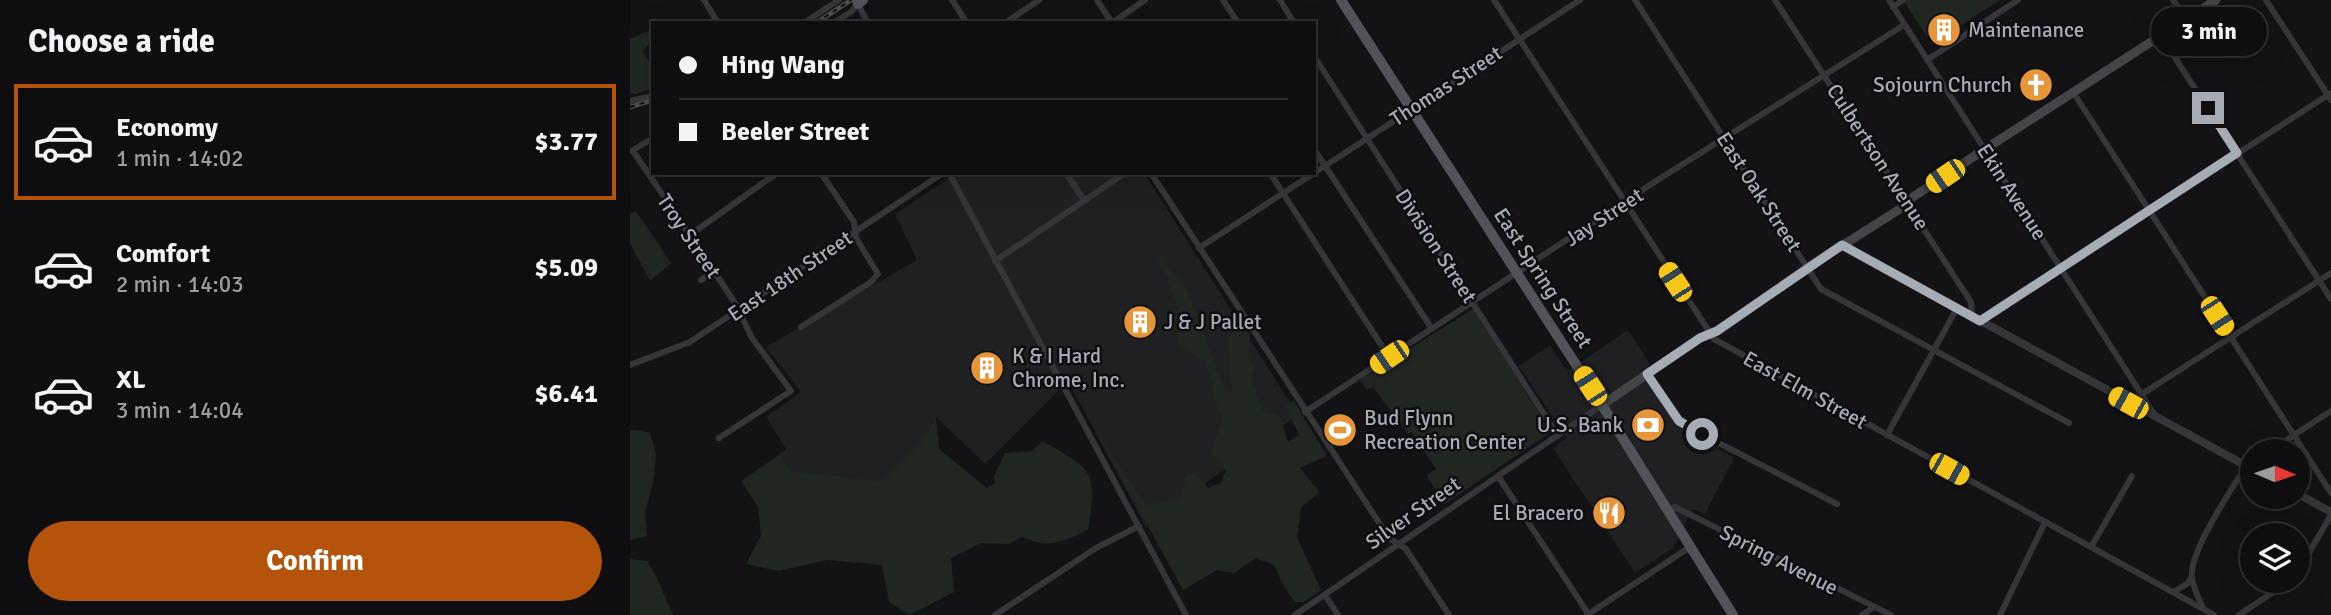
<!DOCTYPE html>
<meta charset="utf-8">
<style>
body{margin:0;font-family:Signika,sans-serif;background:#1c1c1e;color:#f1f3f6;height:100vh;display:flex;flex-direction:column;font-size:26px;white-space:nowrap}
*{box-sizing:border-box;margin:0}
p{font-size:23px;color:#9b9c9f}
.icon{flex:none;width:38px;height:38px;fill:none;stroke:currentColor;stroke-width:2;stroke-linecap:round;stroke-linejoin:round}
.map{position:relative;flex:1;overflow:hidden}
.panel{display:flex;flex-direction:column;background:#0e0e10;width:630px}
.panel>*{flex:none}
.banner{position:absolute;left:21px;top:21px;width:665px;height:154px;border-radius:0px;box-shadow:0 7px 28px #0002,0 0 0 2px #2e2e30;display:grid;align-content:center;height:154px;padding:0 28px;background:#0e0e10}
.needle{width:46px;rotate:92deg}
.fabs{position:absolute;left:1610px;top:439px;display:grid;gap:14px}
.fabs a{display:grid;place-items:center;width:70px;height:70px;border-radius:50%;background:#0e0e10;box-shadow:0 7px 28px #0002,0 0 0 2px #2e2e30;font-size:35px}
.end{position:absolute;width:32px;height:32px;margin:-16px;border:9px solid #a6acb4;background:#111;box-shadow:0 0 0 4px #111}
.from{border-radius:50%}
.bubble{position:absolute;height:49px;border-radius:24px;background:#0e0e10;box-shadow:0 7px 28px #0002,0 0 0 2px #2e2e30;font-size:23px;font-weight:700;line-height:49px;text-align:center}
.car{position:absolute;width:21px;height:42px;margin:-21px -10px;border-radius:9px;box-shadow:0 0 5px 2px #0007;background:linear-gradient(#f5c518 24%,#345 0 40%,#f5c518 0 76%,#345 0 86%,#f5c518 0)}
.banner b{display:flex;align-items:center;gap:24px;height:66px;font-size:26px}
.banner b+b{border-top:2px solid #2e2e30}
.banner i{width:18px;height:18px;background:#f1f3f6}
ul{padding:0;list-style:none}
li{display:flex;align-items:center;gap:21px;height:116px;margin:0 14px 10px;padding:0 14px;border:4px solid transparent;border-radius:0px}
li div{flex:1}
li b{display:block;font-size:26px}
li em{font-style:normal;font-weight:700}
li.on{border-color:#b45309}
li>.icon{width:63px;height:63px;stroke-width:1.5}
h2{padding:0 28px;font-size:32px;line-height:84px}
.primary-button{display:flex;gap:14px;margin-top:auto;padding:14px 28px}
.primary-button a{flex:1;height:80px;border-radius:42px;background:#b45309;color:#fff;font-size:28px;font-weight:700;line-height:80px;text-align:center}
main{display:flex;flex:1;min-height:0}
.map>svg:first-child{display:block}
.built{fill:#1f2022}
.green{fill:#202720}
.lines{fill:none;stroke-linecap:round;stroke-linejoin:round}
.minor{stroke:#343639;stroke-width:6}
.tertiary{stroke:#343639;stroke-width:8}
.secondary{stroke:#434549;stroke-width:9}
.primary{stroke:#515358;stroke-width:10}
.rail-casing{stroke:#4c4e52;stroke-width:4.5}
.rail{stroke:#0e0e10;stroke-width:2;stroke-dasharray:5;stroke-linecap:butt}
.route{stroke:#a6acb4;stroke-width:9}
.labels{text-anchor:middle;stroke-width:5;stroke-linejoin:round;paint-order:stroke}
.poi-label{font-size:21px;fill:#a6acb4;stroke:#0e0e10;text-anchor:start}
.street-label{font-size:21px;fill:#a6acb4;stroke:#0e0e10}
</style>
<main>
<section class="panel">
<h2>Choose a ride</h2>
<ul>
<li class="on"><svg class="icon" aria-label="car" viewBox="0 0 24 24"><path d="M5 17H2v-5l4-1 3-4h7l3 4 3 1v5h-3M9 17h6M6 11h13"/><circle cx="7" cy="17" r="2"/><circle cx="17" cy="17" r="2"/></svg><div><b>Economy</b><p>1 min · 14:02</p></div><em>$3.77</em></li>
<li><svg class="icon" aria-label="car" viewBox="0 0 24 24"><path d="M5 17H2v-5l4-1 3-4h7l3 4 3 1v5h-3M9 17h6M6 11h13"/><circle cx="7" cy="17" r="2"/><circle cx="17" cy="17" r="2"/></svg><div><b>Comfort</b><p>2 min · 14:03</p></div><em>$5.09</em></li>
<li><svg class="icon" aria-label="car" viewBox="0 0 24 24"><path d="M5 17H2v-5l4-1 3-4h7l3 4 3 1v5h-3M9 17h6M6 11h13"/><circle cx="7" cy="17" r="2"/><circle cx="17" cy="17" r="2"/></svg><div><b>XL</b><p>3 min · 14:04</p></div><em>$6.41</em></li>
</ul>
<div class="primary-button"><a>Confirm</a></div>
</section>
<div class="map">
<svg width="1701" height="615" viewBox="0 0 1701 615">
<rect width="100%" height="100%" fill="#131315"/>
<g class="built">
<polygon points="327,173 514,173 668,415 516,527 438,381 355,464 306,417 294,438 251,481 159,471 150,454 156,449 136,417 171,392 136,347 287,260 265,214"/>
<polygon points="998,330 1019,363 1019,382 1049,427 1104,458 1075,514 1062,509 1043,548 1005,573 923,448 937,438 889,366 920,345 937,371"/>
</g>
<g class="green">
<polygon points="1273,0 1370,0 1302,44"/>
<polygon points="23,29 23,39 13,51 23,69 23,88 6,94 0,93 0,39"/>
<polygon points="6,211 41,263 20,281 0,243 0,214"/>
<polygon points="531,254 542,272 555,286 594,387 602,393 598,338 608,326 620,334 618,356 625,367 621,378 633,411 650,416 658,442 669,435 654,404 664,401 697,456 670,468 689,492 671,508 667,538 691,590 674,602 665,602 654,587 644,565 626,558 604,573 587,570 553,590 467,433 516,505 550,499 557,474 567,474 578,488 591,483 596,470 581,452 592,419 582,394 583,383 574,361 548,344 548,309 528,256"/>
<polygon points="843,309 921,432 815,504 798,478 797,475 806,469 781,432 778,434 743,387 737,390 730,380"/>
<path d="M306,417l3,32 48,39 8,-5 -1,-7 11,-23 27,-2 11,-10c50,30 55,28 45,89 -27,12 -37,19 -66,7l-13,7 -28,-1 -30,15 3,34 -45,23 -20,-13 -7,-37 -55,-5 -48,11 -33,-7 15,-28 -3,-29 -17,-26 39,-27 10,17 91,10 43,-43z"/>
<polygon points="0,430 20,432 26,454 24,478 15,513 17,536 0,540"/>
<polygon points="0,559 17,561 25,574 43,615 0,615"/>
</g>
<g class="lines">
<g class="minor">
<polyline points="74,0 88,23"/>
<polyline points="322,0 337,23"/>
<polyline points="467,0 482,23 515,0"/>
<polyline points="593,0 608,23"/>
<polyline points="650,0 664,23"/>
<polyline points="864,0 1084,339 1584,615"/>
<polyline points="1005,0 1191,289 1439,423"/>
<polyline points="1145,0 1341,302 1342,316"/>
<polyline points="1259,0 1526,417"/>
<polyline points="1543,0 1556,19"/>
<polyline points="1636,0 1701,100"/>
<polyline points="1263,7 1273,0"/>
<polyline points="174,23 209,0"/>
<polyline points="203,23 221,12 228,4 238,23"/>
<polyline points="375,23 409,0"/>
<polyline points="1531,36 1701,299"/>
<polyline points="684,56 928,436"/>
<polyline points="1297,60 1388,0"/>
<polyline points="1443,92 1701,493"/>
<polyline points="0,101 23,96"/>
<polyline points="684,149 802,329"/>
<polyline points="2,151 23,138"/>
<polyline points="3,151 77,260 106,305 122,338 161,391 89,438"/>
<polyline points="319,173 556,615"/>
<polyline points="436,173 454,200"/>
<polyline points="521,173 759,538 776,549 819,615"/>
<polyline points="640,173 759,357"/>
<polyline points="684,173 950,0"/>
<polyline points="60,235 147,173"/>
<polyline points="569,248 684,173"/>
<polyline points="365,261 495,173"/>
<polyline points="71,280 84,271"/>
<polyline points="1350,321 1701,93"/>
<polyline points="171,327 241,282 248,274 226,238 224,222 191,173"/>
<polyline points="0,365 60,342 313,173"/>
<polyline points="1017,375 1052,424 1207,504"/>
<polyline points="1498,403 1701,273"/>
<polyline points="675,412 1026,181 1274,25"/>
<polyline points="1257,435 1327,308"/>
<polyline points="1638,452 1701,411"/>
<polyline points="868,476 959,615"/>
<polyline points="1038,512 1045,507 1261,615"/>
<polyline points="1461,547 1502,476"/>
<polyline points="1668,572 1701,515"/>
<polyline points="1543,592 1557,584 1562,577"/>
<polyline points="695,595 708,615"/>
<path d="M1573,608c-4,-9 -10,-21 -11,-30 -4,-25 40,-89 54,-112l6,-5"/>
<polyline points="365,615 466,548 509,526"/>
<polyline points="665,615 972,405"/>
<polyline points="957,615 1060,547"/>
<polyline points="1232,615 1244,607"/>
<polyline points="1370,615 1415,522"/>
<polyline points="1609,615 1660,581"/>
</g>
<g class="tertiary">
<polyline points="1212,245 1622,469"/>
<polyline points="1668,494 1701,512"/>
</g>
<polyline class="secondary" points="972,405 1070,338 1087,331 1183,264 1270,209 1283,197 1349,153 1586,0"/>
<g class="primary">
<polyline points="227,0 228,4 233,0"/>
<polyline points="711,0 972,405 1103,615"/>
</g>
<g class="rail-casing">
<g id="rail">
<polyline points="186,23 221,0"/>
<polyline points="0,107 23,100"/>
</g>
</g>
<use href="#rail" class="rail"/>
</g>
<g class="lines">
<polyline class="route" points="1072,434 1049,421 1017,374 1070,338 1087,331 1212,245 1350,321 1607,153 1578,108"/>
</g>
<defs>
<g id="building-disc" transform="scale(1.75)"><circle r="9.5" fill="#e69639" stroke="#0e0e10"/><path d="M-4-6H4V6H1V3H-1V6H-4ZM-2.5-4.3h1.7v1.8h-1.7ZM.8-4.3h1.7v1.8H.8ZM-2.5-1h1.7V.8h-1.7ZM.8-1h1.7V.8H.8Z" fill="#fff"/></g>
<g id="church-disc" transform="scale(1.75)"><circle r="9.5" fill="#e69639" stroke="#0e0e10"/><path d="M-1.2-6h2.4v3.5h3.3v2.4h-3.3V6h-2.4V-.1h-3.3v-2.4h3.3Z" fill="#fff"/></g>
<g id="bank-disc" transform="scale(1.75)"><circle r="9.5" fill="#e69639" stroke="#0e0e10"/><path d="M-6-4H6V4H-6ZM0-2.3a2.3 2.3 0 1 0 0 4.6a2.3 2.3 0 1 0 0-4.6Z" fill="#fff"/></g>
<g id="stadium-disc" transform="scale(1.75)"><circle r="9.5" fill="#e69639" stroke="#0e0e10"/><path d="M0-5a6.5 5 0 1 0 0 10a6.5 5 0 1 0 0-10ZM-3.5-1.8h7v3.6h-7Z" fill="#fff"/></g>
<g id="restaurant-disc" transform="scale(1.75)"><circle r="9.5" fill="#e69639" stroke="#0e0e10"/><path d="M-5-6h1v4h1v-4h1v4h1v-4h1v5L-1.5 .5V6h-2V.5L-5-1ZM5-6V6H3V1.5H1.5Q1.5-4 5-6Z" fill="#fff"/></g>
</defs>
<g fill-rule="evenodd">
<use href="#building-disc" x="1314" y="30"/>
<use href="#church-disc" x="1406" y="85"/>
<use href="#building-disc" x="510" y="322"/>
<use href="#building-disc" x="357" y="368"/>
<use href="#bank-disc" x="1018" y="425"/>
<use href="#stadium-disc" x="710" y="430"/>
<use href="#restaurant-disc" x="979" y="513"/>
</g>
<g class="labels">
<g class="poi-label">
<text x="1338" y="37">Maintenance</text>
<text x="1382" y="92" text-anchor="end">Sojourn Church</text>
<text x="534" y="329">J &amp; J Pallet</text>
<text x="382" y="363">K &amp; I Hard<tspan x="382" dy="24">Chrome, Inc.</tspan></text>
<text x="734" y="425">Bud Flynn<tspan x="734" dy="24">Recreation Center</tspan></text>
<text x="993" y="432" text-anchor="end">U.S. Bank</text>
<text x="954" y="520" text-anchor="end">El Bracero</text>
</g>
<g class="street-label">
<text transform="translate(816 86) rotate(-33)" y="7">Thomas Street</text>
<text transform="translate(1248 157) rotate(57)" y="7">Culbertson Avenue</text>
<text transform="translate(1129 192) rotate(57)" y="7">East Oak Street</text>
<text transform="translate(1382 192) rotate(57)" y="7">Ekin Avenue</text>
<text transform="translate(974 217) rotate(-33)" y="7">Jay Street</text>
<text transform="translate(59 236) rotate(56)" y="7">Troy Street</text>
<text transform="translate(806 246) rotate(57)" y="7">Division Street</text>
<text transform="translate(160 276) rotate(-34)" y="7">East 18th Street</text>
<text transform="translate(913 278) rotate(57)" y="7">East Spring Street</text>
<text transform="translate(1175 390) rotate(29)" y="7">East Elm Street</text>
<text transform="translate(783 513) rotate(-35)" y="7">Silver Street</text>
<text transform="translate(1149 560) rotate(27)" y="7">Spring Avenue</text>
</g>
</g>
</svg>
<div class="fabs">
<a><svg class="needle" viewBox="-14 -14 28 28"><path d="M0-13l5 13h-10z" fill="#e53935"/><path d="M0 13l5-13h-10z" fill="#9b9c9f"/></svg></a>
<a><svg class="icon" aria-label="layers" viewBox="0 0 24 24"><path d="M12 4l9 5-9 5-9-5zM3 14l9 5 9-5"/></svg></a>
</div>
<i class="end from" style="left:1072px;top:434px"></i>
<i class="end" style="left:1578px;top:108px"></i>
<div class="bubble" style="left:1521px;top:7px;width:116px">3 min</div>
<i class="car" style="left:1315px;top:176px;rotate:236deg"></i>
<i class="car" style="left:1045px;top:282px;rotate:327deg"></i>
<i class="car" style="left:1587px;top:316px;rotate:147deg"></i>
<i class="car" style="left:759px;top:357px;rotate:236deg"></i>
<i class="car" style="left:960px;top:386px;rotate:327deg"></i>
<i class="car" style="left:1498px;top:403px;rotate:299deg"></i>
<i class="car" style="left:1319px;top:469px;rotate:119deg"></i>
<div class="banner">
<b><i class="from"></i>Hing Wang</b>
<b><i></i>Beeler Street</b>
</div>
</div>
</main>
